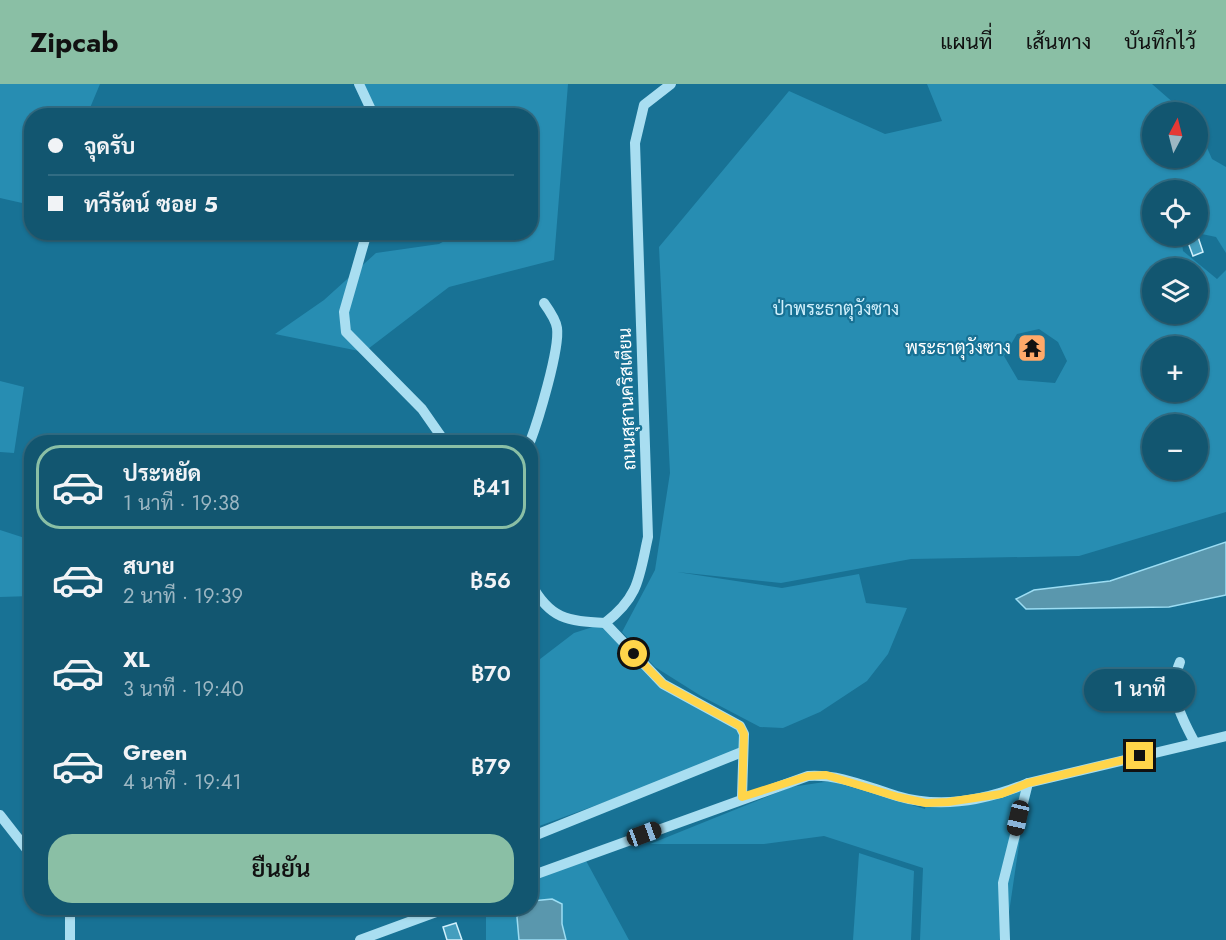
<!DOCTYPE html>
<html lang="th">
<meta charset="utf-8">
<style>
body{margin:0;font-family:Jost,Sarabun,sans-serif;background:#1f5f78;color:#f1f3f6;height:100vh;display:flex;flex-direction:column;font-size:22px;white-space:nowrap}
*{box-sizing:border-box;margin:0}
p{font-size:20px;color:#9cb7c3}
.icon{flex:none;width:33px;height:33px;fill:none;stroke:currentColor;stroke-width:2;stroke-linecap:round;stroke-linejoin:round}
.map{position:relative;flex:1;overflow:hidden}
.details{position:absolute;left:24px;top:351px;width:514px;height:480px;display:flex;flex-direction:column;background:#125670;border-radius:24px;box-shadow:0 2px 4px #0004,0 0 0 2px #316c83}
.details>*{flex:none}
.hud{position:absolute;left:24px;top:24px;width:514px;height:132px;border-radius:24px;box-shadow:0 2px 4px #0004,0 0 0 2px #316c83;display:grid;align-content:center;height:132px;padding:0 24px;background:#125670}
.needle{width:39px;rotate:7deg}
.fabs{position:absolute;left:1142px;top:18px;display:grid;gap:12px}
.fabs a{display:grid;place-items:center;width:66px;height:66px;border-radius:50%;background:#125670;box-shadow:0 2px 4px #0004,0 0 0 2px #316c83;font-size:30px}
.end{position:absolute;width:27px;height:27px;margin:-14px;border:8px solid #ffd54a;background:#111;box-shadow:0 0 0 3px #111}
.from{border-radius:50%}
.bubble{position:absolute;height:42px;border-radius:21px;background:#125670;box-shadow:0 2px 4px #0004,0 0 0 2px #316c83;font-size:20px;font-weight:600;line-height:42px;text-align:center}
.car{position:absolute;width:18px;height:36px;margin:-18px -9px;border-radius:8px;box-shadow:0 0 4px 2px #0007;background:linear-gradient(#222 24%,#8ab4d8 0 40%,#222 0 76%,#8ab4d8 0 86%,#222 0)}
.hud b{display:flex;align-items:center;gap:21px;height:57px;font-size:22px}
.hud b+b{border-top:2px solid #316c83}
.hud i{width:15px;height:15px;background:#f1f3f6}
ul{padding:10px 0 0;list-style:none}
li{display:flex;align-items:center;gap:18px;height:84px;margin:0 12px 9px;padding:0 12px;border:3px solid transparent;border-radius:24px}
li div{flex:1}
li b{display:block;font-size:22px}
li em{font-style:normal;font-weight:600}
li.active{border-color:#8abfa5}
li>.icon{width:54px;height:54px;stroke-width:1.5}
.action{display:flex;gap:12px;margin-top:auto;padding:12px 24px}
.action a{flex:1;height:69px;border-radius:24px;background:#8abfa5;color:#111;font-size:24px;font-weight:600;line-height:69px;text-align:center}
header{display:flex;align-items:center;gap:36px;box-sizing:border-box;height:84px;padding:0 30px;background:#8abfa5;color:#111}
header strong{font-size:28px}
nav{display:flex;gap:33px;margin-inline-start:auto;font-size:21px}
.map>svg:first-child{display:block}
.green{fill:#278db2;fill-rule:evenodd}
.water{fill:#5a97ad;stroke:#9cddf3;stroke-width:1.5}
.building{fill:#449ebe;stroke:#d0f0fc;stroke-width:1.5}
.lines{fill:none;stroke-linecap:round;stroke-linejoin:round}
.minor{stroke:#a9def1;stroke-width:10}
.route{stroke:#ffd54a;stroke-width:8}
.labels{text-anchor:middle;stroke-width:4.5;stroke-linejoin:round;paint-order:stroke}
.park-label{font-size:18px;fill:#d0f0fc;stroke:#187295}
.poi-label{font-size:18px;fill:#fff;stroke:#187295;text-anchor:end}
.street-label{font-size:18px;fill:#fff;stroke:#187295}
</style>
<header>
<strong>Zipcab</strong>
<nav><a>แผนที่</a><a>เส้นทาง</a><a>บันทึกไว้</a></nav>
</header>
<div class="map">
<svg width="1226" height="856" viewBox="0 0 1226 856">
<rect width="100%" height="100%" fill="#187295"/>
<g class="green">
<polygon points="0,0 100,0 87,31 32,32 31,121 0,114"/>
<polygon points="359,0 568,0 554,176 449,203 364,268 275,250 324,216 376,169 439,160 459,149 531,148 531,32 374,31"/>
<path d="M927,0h225l32,28h-32v46h45v-33l15,34 14,8v86l-10,-16 -19,-4v-43h-45v46h29l2,15 34,28 9,-9v242l-147,44 -168,3 -130,24 -104,-11 105,16 77,-14 7,29 41,5 -19,46 -21,27 -47,31 -37,16 -23,-1 -59,-31 -46,-29 -33,-35 33,-62 15,-97 -11,-226 130,-156 96,43 57,-13zM1152,184h45v46h-45zM1039,245l19,13 9,19 -12,22 -37,-3 -14,-24 13,-22zM1152,262h45v46h-45zM1152,340h45v46h-45z"/>
<polygon points="0,297 24,303 14,369 0,368"/>
<polygon points="0,446 31,456 31,512 0,513"/>
<polygon points="605,539 663,600 740,642 742,668 531,745 531,582 574,549"/>
<polygon points="831,697 925,725 926,719 1028,699 1005,856 920,856 923,784 824,752 764,760 650,760 791,703"/>
<polygon points="859,769 914,787 911,856 853,856"/>
<polygon points="584,773 629,856 486,856 486,824 531,824 531,792"/>
</g>
<g class="water">
<polygon points="1226,458 1226,511 1169,523 1026,525 1016,515 1034,506 1110,497"/>
<polygon points="552,815 562,820 562,840 566,856 519,856 517,833 526,824 531,824 532,817"/>
</g>
<g class="building">
<polygon points="1186,153 1198,153 1203,168 1193,172"/>
<polygon points="456,839 462,856 447,856 443,843"/>
</g>
<g class="lines">
<g class="minor">
<polyline points="359,0 374,32"/>
<polyline points="367,148 344,228 346,248 422,325 445,358"/>
<path d="M530,358c8,-21 30,-93 27,-114 -1,-8 -8,-18 -13,-25"/>
<path d="M531,500c19,35 36,37 74,39 34,-26 34,-45 43,-86l-13,-394 9,-38 27,-21"/>
<polyline points="605,539 663,600 740,642 744,650 742,713"/>
<path d="M1180,578c-13,30 1,55 15,81"/>
<polyline points="0,731 32,772"/>
<polyline points="531,753 742,668"/>
<path d="M531,792l277,-100c32,-2 59,11 89,20 43,13 90,4 131,-13l198,-47"/>
<polyline points="70,856 70,824"/>
<polyline points="360,856 447,824"/>
<polyline points="1005,856 1003,799 1028,699"/>
</g>
</g>
<g class="lines">
<polyline class="route" points="634,570 663,600 740,642 744,650 742,713 808,692 826,691 898,713 926,719 948,718 1001,710 1028,699 1140,672"/>
</g>
<defs>
<g id="temple-square" transform="scale(1.5)"><rect x="-9" y="-9" width="18" height="18" rx="4" fill="#ffa969" stroke="#187295"/><path d="M0-6L5-2H3V0L6.5 2.5H4V6H1.5V3h-3V6H-4V2.5H-6.5L-3 0V-2H-5Z" fill="#111"/></g>
</defs>
<g fill-rule="evenodd">
<use href="#temple-square" x="1032" y="264"/>
</g>
<g class="labels">
<g class="park-label">
<text x="836" y="231">ป่าพระธาตุวังซาง</text>
</g>
<g class="poi-label">
<text x="1011" y="270">พระธาตุวังซาง</text>
</g>
<g class="street-label">
<text transform="translate(627 315) rotate(-92)" y="6">ถนนสุสานคริสเตียน</text>
</g>
</g>
</svg>
<div class="fabs">
<a><svg class="needle" viewBox="-14 -14 28 28"><path d="M0-13l5 13h-10z" fill="#e53935"/><path d="M0 13l5-13h-10z" fill="#9cb7c3"/></svg></a>
<a><svg class="icon" aria-label="locate" viewBox="0 0 24 24"><circle cx="12" cy="12" r="6"/><path d="M12 2v4M12 18v4M2 12h4M18 12h4"/></svg></a>
<a><svg class="icon" aria-label="layers" viewBox="0 0 24 24"><path d="M12 4l9 5-9 5-9-5zM3 14l9 5 9-5"/></svg></a>
<a>+</a>
<a>−</a>
</div>
<i class="end from" style="left:634px;top:570px"></i>
<i class="end" style="left:1140px;top:672px"></i>
<div class="bubble" style="left:1084px;top:585px;width:111px">1 นาที</div>
<i class="car" style="left:1018px;top:734px;rotate:193deg"></i>
<i class="car" style="left:644px;top:750px;rotate:70deg"></i>
<div class="hud">
<b><i class="from"></i>จุดรับ</b>
<b><i></i>ทวีรัตน์ ซอย 5</b>
</div>
<section class="details">
<ul>
<li class="active"><svg class="icon" aria-label="car" viewBox="0 0 24 24"><path d="M5 17H2v-5l4-1 3-4h7l3 4 3 1v5h-3M9 17h6M6 11h13"/><circle cx="7" cy="17" r="2"/><circle cx="17" cy="17" r="2"/></svg><div><b>ประหยัด</b><p>1 นาที · 19:38</p></div><em>฿41</em></li>
<li><svg class="icon" aria-label="car" viewBox="0 0 24 24"><path d="M5 17H2v-5l4-1 3-4h7l3 4 3 1v5h-3M9 17h6M6 11h13"/><circle cx="7" cy="17" r="2"/><circle cx="17" cy="17" r="2"/></svg><div><b>สบาย</b><p>2 นาที · 19:39</p></div><em>฿56</em></li>
<li><svg class="icon" aria-label="car" viewBox="0 0 24 24"><path d="M5 17H2v-5l4-1 3-4h7l3 4 3 1v5h-3M9 17h6M6 11h13"/><circle cx="7" cy="17" r="2"/><circle cx="17" cy="17" r="2"/></svg><div><b>XL</b><p>3 นาที · 19:40</p></div><em>฿70</em></li>
<li><svg class="icon" aria-label="car" viewBox="0 0 24 24"><path d="M5 17H2v-5l4-1 3-4h7l3 4 3 1v5h-3M9 17h6M6 11h13"/><circle cx="7" cy="17" r="2"/><circle cx="17" cy="17" r="2"/></svg><div><b>Green</b><p>4 นาที · 19:41</p></div><em>฿79</em></li>
</ul>
<div class="action"><a>ยืนยัน</a></div>
</section>
</div>
